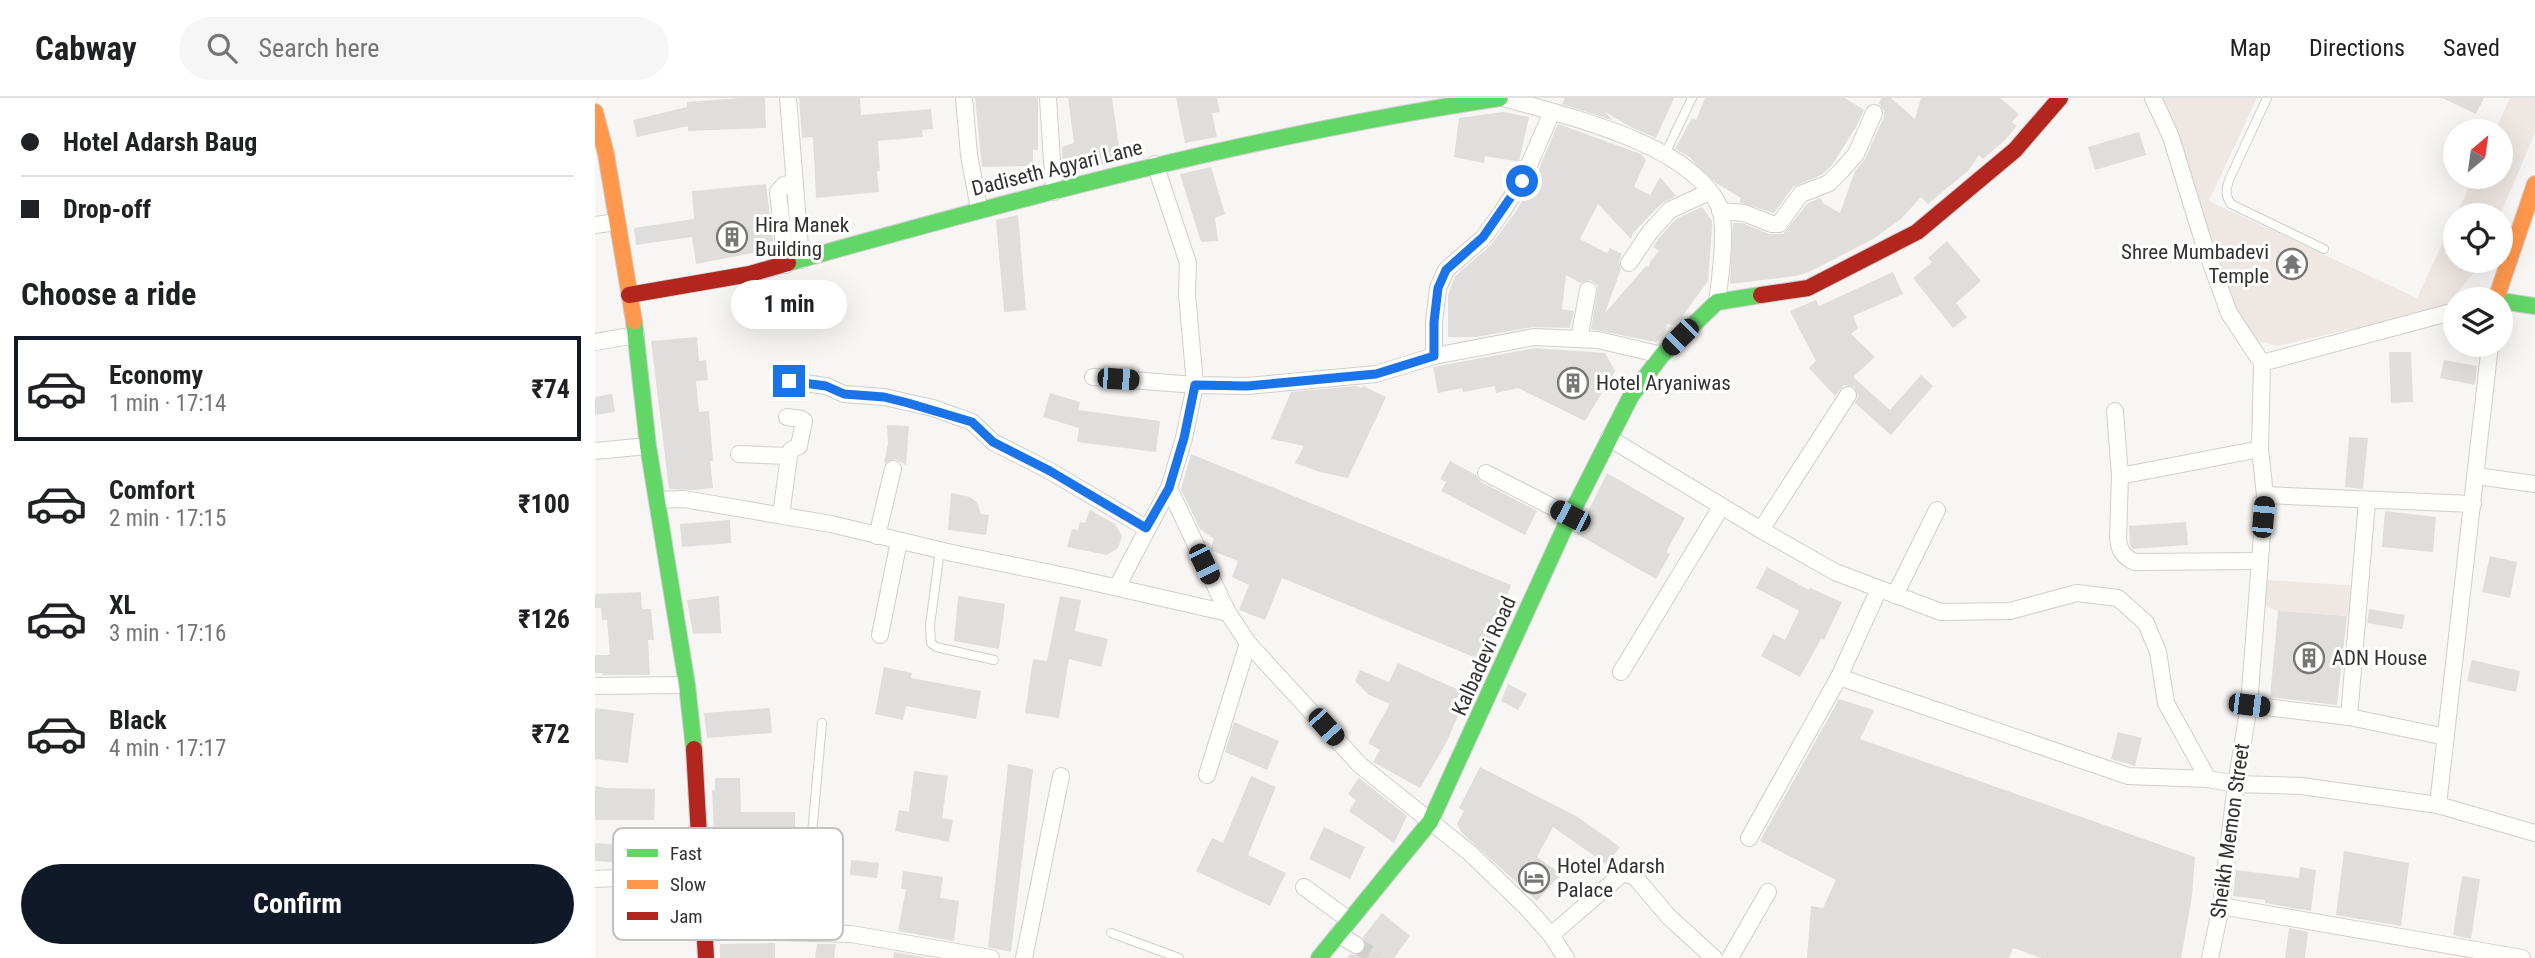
<!DOCTYPE html>
<meta charset="utf-8">
<style>
body{margin:0;font-family:"Roboto Condensed",sans-serif;background:#f6f6f6;color:#202124;height:100vh;display:flex;flex-direction:column;font-size:26px;white-space:nowrap}
*{box-sizing:border-box;margin:0}
p{font-size:23px;color:#757577}
.icon{flex:none;width:38px;height:38px;fill:none;stroke:currentColor;stroke-width:2;stroke-linecap:round;stroke-linejoin:round}
.map{position:relative;flex:1;overflow:hidden}
.drawer{display:flex;flex-direction:column;background:#fff;width:595px}
.drawer>*{flex:none}
.banner{display:grid;align-content:center;height:154px;padding:0 21px;background:#fff}
.needle{width:46px;rotate:29deg}
.tools{position:absolute;left:1848px;top:21px;display:grid;gap:14px}
.tools a{display:grid;place-items:center;width:70px;height:70px;border-radius:50%;background:#fff;box-shadow:0 7px 28px #0002;font-size:35px}
.end{position:absolute;width:32px;height:32px;margin:-16px;border:9px solid #1a73e8;background:#fff;box-shadow:0 0 0 4px #fff}
.from{border-radius:50%}
.bubble{position:absolute;height:49px;border-radius:24px;background:#fff;box-shadow:0 7px 28px #0002;font-size:23px;font-weight:700;line-height:49px;text-align:center}
.car{position:absolute;width:21px;height:42px;margin:-21px -10px;border-radius:9px;box-shadow:0 0 5px 2px #0007;background:linear-gradient(#222 24%,#8ab4d8 0 40%,#222 0 76%,#8ab4d8 0 86%,#222 0)}
.banner b{display:flex;align-items:center;gap:24px;height:66px;font-size:26px}
.banner b+b{border-top:2px solid #e0e0e0}
.banner i{width:18px;height:18px;background:#202124}
ul{padding:0;list-style:none}
li{display:flex;align-items:center;gap:21px;height:105px;margin:0 14px 10px;padding:0 7px;border:4px solid transparent;border-radius:0px}
li div{flex:1}
li b{display:block;font-size:26px}
li em{font-style:normal;font-weight:700}
li.selected{border-color:#111827}
li>.icon{width:63px;height:63px;stroke-width:1.5}
h2{padding:0 21px;font-size:32px;line-height:84px}
.cta{display:flex;gap:14px;margin-top:auto;padding:14px 21px}
.cta a{flex:1;height:80px;border-radius:42px;background:#111827;color:#fff;font-size:28px;font-weight:700;line-height:80px;text-align:center}
header{display:flex;align-items:center;gap:42px;box-sizing:border-box;height:98px;padding:0 35px;background:#fff;border-bottom:2px solid #e0e0e0}
header strong{font-size:33px}
nav{display:flex;gap:38px;margin-inline-start:auto;font-size:24px}
.search{width:490px;height:63px;background:#f6f6f6;display:flex;align-items:center;gap:18px;box-sizing:border-box;padding:0 24px;border-radius:38px;color:#757577;font-size:26px}
main{display:flex;flex:1;min-height:0}
.map>svg:first-child{display:block}
.built{fill:#eee7e4}
.building{fill:#e0dedd}
.lines{fill:none;stroke-linecap:round;stroke-linejoin:round}
.street-tunnel{stroke:#d1cfcd;stroke-width:16;stroke-dasharray:16 8;stroke-linecap:butt}
.lane-casing{stroke:#d0cfce;stroke-width:10}
.street-casing{stroke:#d0cfce;stroke-width:18}
.fast-casing{stroke:#d0cfce;stroke-width:18}
.slow-casing{stroke:#d0cfce;stroke-width:18}
.jam-casing{stroke:#d0cfce;stroke-width:18}
.lane{stroke:#fefefd;stroke-width:8}
.street{stroke:#fefefd;stroke-width:16}
.fast{stroke:#63d668;stroke-width:16}
.slow{stroke:#ff974d;stroke-width:16}
.jam{stroke:#b3261e;stroke-width:16}
.route{stroke:#1a73e8;stroke-width:9}
.labels{text-anchor:middle;stroke-width:6;stroke-linejoin:round;paint-order:stroke}
.street-label{font-size:21px;fill:#333231;stroke:#fff}
.poi-label{font-size:21px;fill:#333231;stroke:#fff;text-anchor:start}
.key{fill:#fff;stroke:#c2c2c1;stroke-width:2}
.key-label{font-size:19px;fill:#333231}
</style>
<header>
<strong>Cabway</strong>
<div class="search"><svg class="icon" aria-label="search" viewBox="0 0 24 24"><circle cx="10" cy="10" r="6"/><path d="M15 15l6 6"/></svg>Search here</div>
<nav><a>Map</a><a>Directions</a><a>Saved</a></nav>
</header>
<main>
<section class="drawer">
<div class="banner">
<b><i class="from"></i>Hotel Adarsh Baug</b>
<b><i></i>Drop-off</b>
</div>
<h2>Choose a ride</h2>
<ul>
<li class="selected"><svg class="icon" aria-label="car" viewBox="0 0 24 24"><path d="M5 17H2v-5l4-1 3-4h7l3 4 3 1v5h-3M9 17h6M6 11h13"/><circle cx="7" cy="17" r="2"/><circle cx="17" cy="17" r="2"/></svg><div><b>Economy</b><p>1 min · 17:14</p></div><em>₹74</em></li>
<li><svg class="icon" aria-label="car" viewBox="0 0 24 24"><path d="M5 17H2v-5l4-1 3-4h7l3 4 3 1v5h-3M9 17h6M6 11h13"/><circle cx="7" cy="17" r="2"/><circle cx="17" cy="17" r="2"/></svg><div><b>Comfort</b><p>2 min · 17:15</p></div><em>₹100</em></li>
<li><svg class="icon" aria-label="car" viewBox="0 0 24 24"><path d="M5 17H2v-5l4-1 3-4h7l3 4 3 1v5h-3M9 17h6M6 11h13"/><circle cx="7" cy="17" r="2"/><circle cx="17" cy="17" r="2"/></svg><div><b>XL</b><p>3 min · 17:16</p></div><em>₹126</em></li>
<li><svg class="icon" aria-label="car" viewBox="0 0 24 24"><path d="M5 17H2v-5l4-1 3-4h7l3 4 3 1v5h-3M9 17h6M6 11h13"/><circle cx="7" cy="17" r="2"/><circle cx="17" cy="17" r="2"/></svg><div><b>Black</b><p>4 min · 17:17</p></div><em>₹72</em></li>
</ul>
<div class="cta"><a>Confirm</a></div>
</section>
<div class="map">
<svg width="1940" height="860" viewBox="0 0 1940 860">
<rect width="100%" height="100%" fill="#f8f6f4"/>
<g class="built">
<polygon points="1564,0 1662,0 1614,103 1822,200 1860,118 1860,163 1885,163 1879,175 1851,207 1816,218 1682,248 1658,242 1642,221"/>
<polygon points="1915,0 1940,0 1940,35 1905,117 1861,117 1879,79 1906,79 1906,33 1900,33"/>
<polygon points="1673,482 1765,488 1757,518 1683,513 1672,509 1669,495"/>
</g>
<g class="building">
<polygon points="145,0 170,0 171,30 93,33 93,28 42,39 38,22 92,9 92,4"/>
<polygon points="204,0 265,0 266,17 336,11 338,31 327,32 328,39 283,43 285,73 282,73 284,94 221,100 218,39 207,40"/>
<polygon points="380,0 443,0 443,52 438,52 438,68 387,69"/>
<polygon points="473,0 517,0 526,62 468,77 467,49 479,45"/>
<polygon points="581,0 622,0 625,14 617,15 622,39 590,45"/>
<polygon points="970,0 1079,0 1061,40 1034,28 1010,14 1017,22 967,6"/>
<polygon points="1110,0 1250,0 1269,12 1261,29 1237,67 1228,76 1198,89 1179,115 1144,104 1146,100 1121,85 1094,59 1080,51 1097,20 1101,22"/>
<polygon points="1286,0 1296,0 1320,21 1326,0 1405,0 1424,16 1417,24 1422,28 1410,42 1388,61 1384,57 1374,72 1333,106 1326,99 1306,121 1278,141 1214,174 1201,178 1135,186 1138,125 1147,125 1174,136 1188,136 1213,105 1225,100 1228,105 1245,115 1260,73 1270,61 1289,19 1289,13 1284,6"/>
<polygon points="1847,0 1889,0 1881,16"/>
<polygon points="908,14 934,19 924,64 890,58 889,65 859,59 864,20"/>
<polygon points="963,26 1046,56 1051,62 1039,89 1055,97 1065,79 1081,98 1067,105 1038,135 1036,141 1003,106 985,141 1012,155 1015,150 1027,156 1024,164 1026,171 1010,215 1051,168 1054,169 1055,164 1064,153 1058,149 1063,141 1081,121 1107,109 1117,123 1117,129 1113,183 1086,220 1078,227 1072,226 1070,234 1061,244 996,231 1003,188 996,182 985,185 971,177 967,211 979,213 975,230 937,229 882,239 853,239 853,197 860,178 895,148 919,116 937,87"/>
<polygon points="1544,34 1551,57 1500,72 1493,49"/>
<polygon points="616,69 630,116 620,120 623,143 606,144 585,76"/>
<polygon points="171,86 179,151 101,166 97,139 41,147 39,130 99,121 97,93"/>
<polygon points="423,117 431,212 409,214 401,122"/>
<polygon points="1352,143 1386,183 1361,205 1372,219 1358,230 1318,180 1337,164 1333,160"/>
<polygon points="1298,174 1308,196 1258,218 1263,230 1256,236 1280,259 1258,279 1295,312 1326,277 1338,288 1296,337 1260,305 1263,297 1259,289 1249,287 1240,298 1214,270 1221,263 1195,213 1221,202 1224,208"/>
<polygon points="102,239 104,263 111,262 113,282 101,283 104,314 114,313 118,363 115,363 118,390 99,392 74,391 56,243"/>
<polygon points="940,250 1010,255 1020,273 990,323 923,290 901,295 900,288 868,294 867,290 843,295 838,269"/>
<polygon points="1794,254 1816,254 1818,304 1796,305"/>
<polygon points="1849,262 1882,268 1880,287 1845,280"/>
<polygon points="761,288 766,290 768,288 791,299 753,380 725,374 700,365 709,348 676,341 696,294"/>
<polygon points="455,295 485,304 483,312 565,323 561,354 482,344 484,330 448,319"/>
<polygon points="17,296 20,314 0,317 0,299"/>
<polygon points="292,327 314,328 311,367 300,361 289,365 293,346"/>
<polygon points="1754,339 1773,340 1768,391 1750,389"/>
<polygon points="596,356 916,487 886,562 687,480 670,522 644,512 654,487 637,479 643,463 615,452 619,441 605,431 586,391"/>
<polygon points="855,363 881,377 886,384 942,413 930,437 846,393 851,384 845,381"/>
<polygon points="1012,375 1090,420 1071,454 1075,456 1061,481 982,436"/>
<polygon points="356,395 375,399 382,404 386,416 394,417 391,437 353,432"/>
<polygon points="495,412 520,426 527,438 523,450 512,457 472,449 477,431 483,432 485,424 490,425"/>
<polygon points="1790,413 1841,419 1838,454 1787,449"/>
<polygon points="135,422 136,445 87,449 85,426"/>
<polygon points="1591,424 1593,447 1538,451 1535,447 1534,428"/>
<polygon points="1895,458 1922,464 1915,500 1887,494"/>
<polygon points="1172,469 1214,492 1215,490 1247,504 1229,542 1226,541 1205,579 1166,558 1178,536 1190,542 1204,513 1161,490"/>
<polygon points="46,494 47,511 56,511 59,542 53,542 55,577 7,577 8,575 0,575 0,557 15,557 12,522 7,522 6,510 0,510 0,496"/>
<polygon points="124,498 126,535 98,536 92,502"/>
<polygon points="363,498 410,506 404,551 359,543"/>
<polygon points="465,498 486,502 480,533 513,541 506,569 474,561 464,620 430,615 438,561 452,563"/>
<polygon points="1774,511 1810,517 1807,531 1772,525"/>
<polygon points="1683,513 1752,518 1742,607 1675,599"/>
<polygon points="1877,562 1925,573 1921,594 1872,583"/>
<polygon points="803,565 873,596 850,647 825,690 778,664 785,652 773,645 795,606 774,597 760,583 765,572 794,584"/>
<polygon points="289,569 317,575 316,580 386,593 381,621 311,608 308,622 280,616"/>
<polygon points="913,586 932,596 923,612 906,603"/>
<polygon points="1244,601 1279,612 1265,641 1600,759 1597,798 1586,860 1447,860 1418,850 1414,860 1212,860 1216,808 1228,810 1241,782 1165,743"/>
<polygon points="0,610 39,615 33,665 0,661"/>
<polygon points="175,610 177,635 112,640 109,615"/>
<polygon points="639,624 684,643 672,672 630,654"/>
<polygon points="1523,634 1547,640 1540,668 1516,661"/>
<polygon points="413,666 438,671 416,854 393,849"/>
<polygon points="885,669 981,718 1025,749 1012,767 958,729 942,759 966,776 942,803 867,735 862,726 869,713 864,710"/>
<polygon points="319,673 353,678 347,720 358,722 354,744 300,733 304,712 314,714"/>
<polygon points="656,678 681,689 653,757 691,775 675,808 601,773 617,740 628,745"/>
<polygon points="120,680 145,680 146,714 200,714 200,734 146,734 147,773 121,773 117,692 120,692"/>
<polygon points="764,680 812,718 799,745 754,713 761,702 753,696"/>
<polygon points="0,688 12,690 60,691 59,722 0,722"/>
<polygon points="729,729 770,749 755,781 714,761"/>
<polygon points="0,745 63,750 62,768 0,763"/>
<polygon points="1749,753 1814,765 1806,828 1741,817"/>
<polygon points="256,762 284,765 282,780 255,777"/>
<polygon points="1705,769 1721,772 1716,813 1670,805 1670,802 1638,798 1641,772 1704,780"/>
<polygon points="308,773 348,779 345,800 364,803 359,843 303,833 311,791 306,791"/>
<polygon points="1867,778 1885,781 1876,841 1858,837"/>
<polygon points="787,815 815,838 799,860 752,860 755,856 761,857 770,853 771,847 768,839"/>
<polygon points="1694,830 1713,834 1710,860 1690,860"/>
<polygon points="180,845 180,860 125,860 125,846"/>
<polygon points="222,846 241,846 239,860 220,860"/>
<polygon points="299,854 334,860 298,860"/>
</g>
<g class="lines">
<polyline class="street-tunnel" points="761,847 782,860"/>
<g class="lane-casing">
<g id="lane">
<path d="M1672,0l-38,82c-3,10 -4,15 2,24l93,45"/>
<polyline points="1070,56 1097,0"/>
<polyline points="345,452 335,527 336,545 341,549 399,562"/>
<polyline points="208,835 227,625"/>
<polyline points="516,835 584,860"/>
</g>
</g>
<g class="street-casing">
<g id="street">
<polyline points="193,0 206,162"/>
<polyline points="369,0 374,57 384,111"/>
<polyline points="453,0 459,94"/>
<path d="M909,0c61,18 186,45 215,108 9,20 1,74 -2,96"/>
<polyline points="1558,0 1576,39 1608,143 1634,215 1667,265 1665,351 1670,397 1654,607 1641,686 1626,808 1615,860"/>
<polyline points="1125,113 1149,115 1177,126 1184,126 1206,96 1234,85 1246,73 1261,56 1279,15"/>
<polyline points="0,127 22,124"/>
<polyline points="1034,165 1055,134 1075,112 1114,94"/>
<polyline points="191,167 183,94 189,87 200,84"/>
<polyline points="984,241 993,192"/>
<polyline points="0,244 41,237"/>
<polyline points="839,258 839,224 843,190 851,172 888,140 907,114 927,83 957,14"/>
<polyline points="1667,265 1860,213"/>
<polyline points="498,279 600,287 652,288 781,276 839,258 939,239 1003,242 1067,257"/>
<polyline points="194,283 231,288 249,296 289,299 338,310 377,324 398,344 455,373 551,430"/>
<path d="M1520,313l5,65 -2,62c1,12 5,19 17,24l124,-1"/>
<polyline points="1014,340 1166,432 1240,474 1346,514 1415,513 1482,495 1523,500 1551,525 1563,554 1571,605 1613,681"/>
<polyline points="0,353 53,348"/>
<polyline points="144,356 194,358"/>
<polyline points="891,375 975,418"/>
<polyline points="1525,378 1665,351"/>
<polyline points="1881,378 1940,386"/>
<polyline points="574,390 633,515 653,545 765,667 875,755 932,810 956,837 971,860"/>
<polyline points="1670,397 1878,406"/>
<polyline points="63,402 89,401 236,426 357,455 475,479 633,515"/>
<polyline points="186,417 194,358 196,352 204,348 209,323 206,321 192,319"/>
<polyline points="1166,432 1253,297"/>
<polyline points="282,438 298,371"/>
<polyline points="522,489 574,390 589,340 600,287 592,196 593,165 560,66"/>
<polyline points="1300,497 1342,412"/>
<polyline points="285,537 304,443"/>
<polyline points="1026,574 1126,409"/>
<polyline points="1244,579 1533,678 1613,681 1641,686 1706,688 1843,707 1940,735"/>
<polyline points="0,588 92,587"/>
<polyline points="1654,607 1754,619 1851,639"/>
<polyline points="1754,619 1772,403"/>
<polyline points="612,677 653,545"/>
<polyline points="1843,707 1895,247"/>
<polyline points="1154,740 1244,579 1284,491"/>
<polyline points="0,781 108,776"/>
<polyline points="709,789 754,822"/>
<polyline points="1626,808 1927,860"/>
<polyline points="111,832 256,836 396,860"/>
<polyline points="743,836 761,847"/>
<polyline points="956,837 1028,775 1040,779 1074,819 1119,860"/>
<polyline points="429,860 466,678"/>
<polyline points="1135,860 1173,794"/>
</g>
</g>
<g class="fast-casing">
<g id="fast">
<path d="M193,165c235,-66 471,-129 712,-165"/>
<polyline points="1906,203 1940,208"/>
<polyline points="39,223 53,348 92,587 99,651"/>
<polyline points="724,860 835,724 975,418 1036,298 1067,257 1122,204 1166,197"/>
</g>
</g>
<g class="slow-casing">
<g id="slow">
<polyline points="0,14 11,56 39,223"/>
<polyline points="1901,201 1940,86"/>
</g>
</g>
<g class="jam-casing">
<g id="jam">
<polyline points="34,197 155,176 193,165"/>
<polyline points="1166,197 1213,190 1322,134 1420,52 1465,0"/>
<polyline points="99,651 111,860"/>
</g>
</g>
<use href="#lane" class="lane"/>
<use href="#street" class="street"/>
<use href="#fast" class="fast"/>
<use href="#slow" class="slow"/>
<use href="#jam" class="jam"/>
</g>
<g class="lines">
<polyline class="route" points="194,283 231,288 249,296 289,299 313,305 377,324 398,344 455,373 551,430 574,390 589,340 600,287 652,288 781,276 839,258 839,224 843,190 851,172 888,139 927,83"/>
</g>
<defs>
<g id="building-ring" transform="scale(1.575)"><circle r="9.5" fill="#fff" stroke="#787775" stroke-width="1.5"/><path d="M-4-6H4V6H1V3H-1V6H-4ZM-2.5-4.3h1.7v1.8h-1.7ZM.8-4.3h1.7v1.8H.8ZM-2.5-1h1.7V.8h-1.7ZM.8-1h1.7V.8H.8Z" fill="#787775"/></g>
<g id="temple-ring" transform="scale(1.575)"><circle r="9.5" fill="#fff" stroke="#787775" stroke-width="1.5"/><path d="M0-6L5-2H3V0L6.5 2.5H4V6H1.5V3h-3V6H-4V2.5H-6.5L-3 0V-2H-5Z" fill="#787775"/></g>
<g id="hotel-ring" transform="scale(1.575)"><circle r="9.5" fill="#fff" stroke="#787775" stroke-width="1.5"/><path d="M-6-4.5h1.5V1H6V5H4.5V3h-9V5H-6ZM-4 0a1.8 1.8 0 1 1 3.6 0ZM.5 0V-2.5h3Q6-2.5 6 0Z" fill="#787775"/></g>
</defs>
<g fill-rule="evenodd">
<use href="#building-ring" x="137" y="139"/>
<use href="#temple-ring" x="1697" y="166"/>
<use href="#building-ring" x="978" y="285"/>
<use href="#building-ring" x="1714" y="560"/>
<use href="#hotel-ring" x="939" y="780"/>
</g>
<g class="labels">
<g class="street-label">
<text transform="translate(462 70) rotate(-14)" y="7">Dadiseth Agyari Lane</text>
<text transform="translate(889 558) rotate(-66)" y="7">Kalbadevi Road</text>
<text transform="translate(1635 733) rotate(-82)" y="7">Sheikh Memon Street</text>
</g>
<g class="poi-label">
<text x="160" y="134">Hira Manek<tspan x="160" dy="24">Building</tspan></text>
<text x="1674" y="161" text-anchor="end">Shree Mumbadevi<tspan x="1674" dy="24">Temple</tspan></text>
<text x="1001" y="292">Hotel Aryaniwas</text>
<text x="1737" y="567">ADN House</text>
<text x="962" y="775">Hotel Adarsh<tspan x="962" dy="24">Palace</tspan></text>
</g>
</g>
<rect x="18" y="730" width="230" height="112" rx="10" class="key"/>
<rect x="32" y="751" width="31" height="8" fill="#63d668"/>
<rect x="32" y="782" width="31" height="9" fill="#ff974d"/>
<rect x="32" y="814" width="31" height="8" fill="#b3261e"/>
<g class="key-label">
<text x="75" y="762">Fast</text>
<text x="75" y="793">Slow</text>
<text x="75" y="825">Jam</text>
</g>
</svg>
<div class="tools">
<a><svg class="needle" viewBox="-14 -14 28 28"><path d="M0-13l5 13h-10z" fill="#e53935"/><path d="M0 13l5-13h-10z" fill="#757577"/></svg></a>
<a><svg class="icon" aria-label="locate" viewBox="0 0 24 24"><circle cx="12" cy="12" r="6"/><path d="M12 2v4M12 18v4M2 12h4M18 12h4"/></svg></a>
<a><svg class="icon" aria-label="layers" viewBox="0 0 24 24"><path d="M12 4l9 5-9 5-9-5zM3 14l9 5 9-5"/></svg></a>
</div>
<i class="end from" style="left:927px;top:83px"></i>
<i class="end" style="left:194px;top:283px"></i>
<div class="bubble" style="left:136px;top:182px;width:116px">1 min</div>
<i class="car" style="left:1085px;top:239px;rotate:225deg"></i>
<i class="car" style="left:523px;top:281px;rotate:94deg"></i>
<i class="car" style="left:975px;top:418px;rotate:297deg"></i>
<i class="car" style="left:1668px;top:419px;rotate:5deg"></i>
<i class="car" style="left:609px;top:466px;rotate:154deg"></i>
<i class="car" style="left:1654px;top:607px;rotate:97deg"></i>
<i class="car" style="left:731px;top:629px;rotate:138deg"></i>
</div>
</main>
